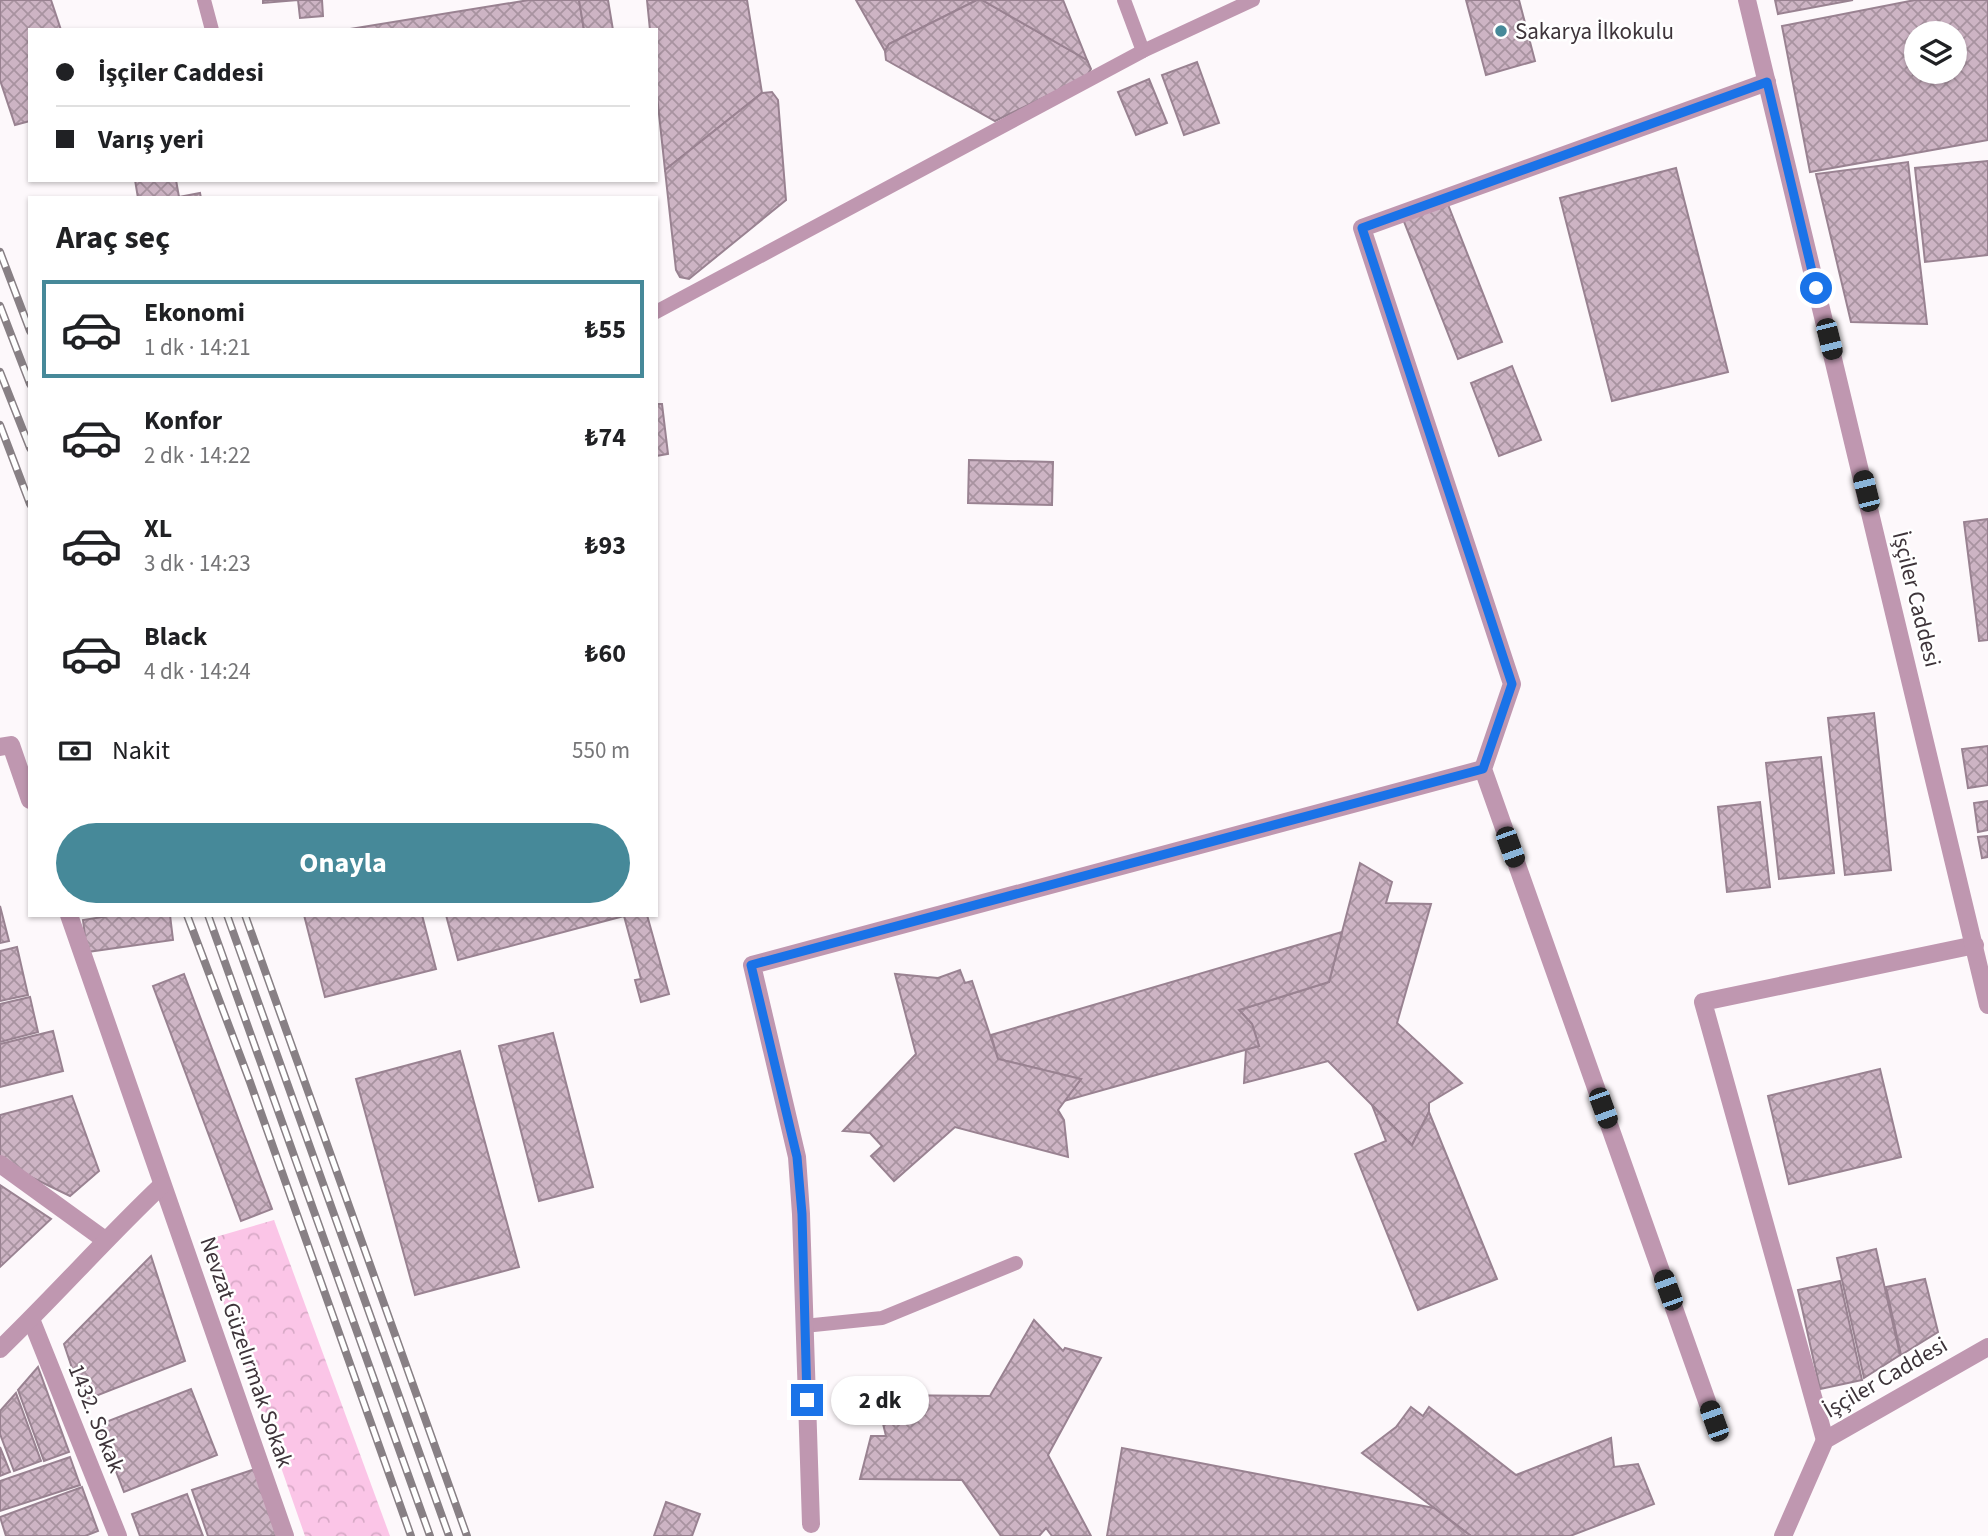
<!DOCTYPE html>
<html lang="tr">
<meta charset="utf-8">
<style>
body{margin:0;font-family:"Source Sans 3",sans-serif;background:#f6f6f6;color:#202124;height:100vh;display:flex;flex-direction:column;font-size:26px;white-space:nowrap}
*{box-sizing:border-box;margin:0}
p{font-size:23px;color:#757577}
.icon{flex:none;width:38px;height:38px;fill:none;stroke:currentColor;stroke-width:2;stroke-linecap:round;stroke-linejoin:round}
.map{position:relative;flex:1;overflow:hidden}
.drawer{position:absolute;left:28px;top:196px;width:630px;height:721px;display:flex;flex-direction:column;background:#fff;border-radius:0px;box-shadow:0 2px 5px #0004}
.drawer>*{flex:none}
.guide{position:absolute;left:28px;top:28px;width:630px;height:154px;border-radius:0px;box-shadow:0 2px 5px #0004;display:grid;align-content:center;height:154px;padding:0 28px;background:#fff}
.buttons{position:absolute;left:1904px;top:21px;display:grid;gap:14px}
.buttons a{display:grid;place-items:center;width:63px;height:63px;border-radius:50%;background:#fff;box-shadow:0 2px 5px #0004;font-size:35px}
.end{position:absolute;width:32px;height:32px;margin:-16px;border:9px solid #1a73e8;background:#fff;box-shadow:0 0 0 4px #fff}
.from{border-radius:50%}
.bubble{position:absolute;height:49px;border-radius:24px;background:#fff;box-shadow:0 2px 5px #0004;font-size:23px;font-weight:700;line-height:49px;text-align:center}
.car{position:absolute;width:21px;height:42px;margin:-21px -10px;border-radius:9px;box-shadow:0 0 5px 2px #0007;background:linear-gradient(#222 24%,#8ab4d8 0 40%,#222 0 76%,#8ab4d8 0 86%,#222 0)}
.guide b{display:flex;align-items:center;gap:24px;height:66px;font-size:26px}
.guide b+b{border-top:2px solid #e0e0e0}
.guide i{width:18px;height:18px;background:#202124}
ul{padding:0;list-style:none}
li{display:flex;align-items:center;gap:21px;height:98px;margin:0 14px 10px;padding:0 14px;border:4px solid transparent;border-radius:0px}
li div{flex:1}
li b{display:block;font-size:26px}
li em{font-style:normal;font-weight:700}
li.selected{border-color:#468999}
li>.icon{width:63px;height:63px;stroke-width:1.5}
h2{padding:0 28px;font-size:32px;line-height:84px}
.pay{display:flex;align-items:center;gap:18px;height:77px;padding:0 28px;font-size:26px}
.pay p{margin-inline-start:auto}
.primary-button{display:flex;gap:14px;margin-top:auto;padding:14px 28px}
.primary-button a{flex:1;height:80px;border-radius:42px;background:#468999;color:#fff;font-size:28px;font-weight:700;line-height:80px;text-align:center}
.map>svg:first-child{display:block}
.park{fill:url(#park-crowns)}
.building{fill:url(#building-cross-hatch);stroke:#998291;stroke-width:2;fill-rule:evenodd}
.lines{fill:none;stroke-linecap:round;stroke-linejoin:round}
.service{stroke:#bf97b0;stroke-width:14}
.minor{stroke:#bf97b0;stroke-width:18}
.tertiary{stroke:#bf97b0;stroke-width:18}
.rail-casing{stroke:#888085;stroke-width:8}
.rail{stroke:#fff;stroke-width:5;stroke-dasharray:16;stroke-linecap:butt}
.route{stroke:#1a73e8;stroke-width:9}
.poi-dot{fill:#468999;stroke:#fff;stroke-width:2.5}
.labels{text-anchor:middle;stroke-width:5;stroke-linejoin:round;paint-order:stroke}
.poi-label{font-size:23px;fill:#3e343a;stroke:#fff;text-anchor:start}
.street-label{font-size:23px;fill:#3e343a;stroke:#fff}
</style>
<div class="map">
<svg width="1988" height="1536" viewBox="0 0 1988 1536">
<defs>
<pattern id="park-crowns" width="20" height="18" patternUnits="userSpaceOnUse" patternTransform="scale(1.75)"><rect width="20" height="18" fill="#fbc5e7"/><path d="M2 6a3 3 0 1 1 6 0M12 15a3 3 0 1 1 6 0" fill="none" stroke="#d8aac7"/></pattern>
<pattern id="building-cross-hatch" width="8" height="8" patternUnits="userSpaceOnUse" patternTransform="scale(1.75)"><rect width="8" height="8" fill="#cdb4c4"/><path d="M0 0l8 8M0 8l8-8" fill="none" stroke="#a893a0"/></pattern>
</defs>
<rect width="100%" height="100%" fill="#fdf8fb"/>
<polygon class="park" points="274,1220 390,1536 305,1536 202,1241"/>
<g class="building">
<polygon points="0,0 51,0 61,30 30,30 30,121 15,125 0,80"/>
<polygon points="263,0 322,0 323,16 300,18 298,0 263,3"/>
<polygon points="529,0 579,0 584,30 344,30"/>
<polygon points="579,0 608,0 613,30 584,30"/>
<polygon points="647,0 747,0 762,93 665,170 656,86 656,30 650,30"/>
<polygon points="856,0 977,0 889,44 885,51"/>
<polygon points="977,0 982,0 1087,60 1091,69 1086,77 995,121 886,60 885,51 889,44"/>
<polygon points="982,0 1063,0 1087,60"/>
<polygon points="1466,0 1519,0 1535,61 1486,75"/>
<polygon points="1775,0 1853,0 1778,14"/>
<path d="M1915,0h73v140l-178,32 -28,-146zM1916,33h39v39h-39z"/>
<polygon points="1197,62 1219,123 1184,135 1162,75"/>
<polygon points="1149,79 1167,123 1136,135 1118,92"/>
<polygon points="772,92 778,100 786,200 689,279 680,277 676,270 665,170 762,93"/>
<polygon points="1988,161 1988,255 1925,262 1915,168"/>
<polygon points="1908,162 1927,324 1851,322 1816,174"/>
<polygon points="1676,168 1728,372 1612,401 1560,198"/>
<polygon points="135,180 176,180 179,197 200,193 201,198 138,198"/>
<polygon points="1447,202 1502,342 1458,359 1403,219"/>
<polygon points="1512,366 1541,440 1499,456 1471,383"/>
<polygon points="656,404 662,404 668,454 656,456"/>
<polygon points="969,460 1053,462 1052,505 968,503"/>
<polygon points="1988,519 1988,640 1979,641 1964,522"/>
<polygon points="1874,713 1891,870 1845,875 1828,718"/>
<polygon points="1988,746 1988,785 1968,788 1962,749"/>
<polygon points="1821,757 1834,873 1779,879 1766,763"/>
<polygon points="1988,801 1988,830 1978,832 1974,803"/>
<polygon points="1760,802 1770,887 1727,892 1718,807"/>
<polygon points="1988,836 1988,857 1982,858 1978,837"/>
<polygon points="1360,863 1392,882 1386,903 1431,904 1397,1023 1462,1083 1429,1103 1429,1112 1412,1145 1328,1061 1244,1083 1246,1049 1259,1046 1252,1024 1239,1010 1329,982"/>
<polygon points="0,906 9,941 0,943"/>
<polygon points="115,915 170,915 173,940 87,952 83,920"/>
<polygon points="304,915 422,915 436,969 325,997"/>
<polygon points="446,915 647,915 669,994 641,1002 635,980 641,979 624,916 458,960"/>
<polygon points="1342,932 1329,982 1239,1010 1252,1024 1259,1046 1064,1101 1081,1079 998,1059 991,1035"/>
<polygon points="17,947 28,995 0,1001 0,951"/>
<polygon points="960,970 965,983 972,981 998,1059 1081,1079 1058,1110 1064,1120 1068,1157 955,1127 894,1181 871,1156 882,1146 870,1133 843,1131 916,1054 895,974 938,978"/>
<polygon points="184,974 272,1209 241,1221 153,986"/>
<polygon points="30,997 38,1032 0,1042 0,1004"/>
<polygon points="53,1031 63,1071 0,1087 0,1044"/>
<polygon points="553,1033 593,1187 539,1201 499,1046"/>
<polygon points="460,1051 519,1267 415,1295 356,1079"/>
<polygon points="1880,1069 1901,1157 1789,1184 1768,1096"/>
<polygon points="72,1096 99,1171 70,1196 4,1164 0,1157 0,1115"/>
<polygon points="1372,1105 1412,1145 1429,1112 1497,1279 1418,1310 1355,1154 1386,1141"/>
<polygon points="0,1185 51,1219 0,1267"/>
<polygon points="1876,1249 1900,1355 1864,1378 1837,1258"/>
<polygon points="151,1256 185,1361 83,1401 64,1344"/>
<polygon points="1925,1279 1938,1332 1901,1355 1886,1287"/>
<polygon points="1840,1281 1862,1380 1820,1389 1798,1290"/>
<polygon points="1034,1320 1063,1351 1065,1348 1101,1358 1048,1455 1091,1536 1052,1536 1046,1528 1039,1536 1001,1536 962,1480 860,1479 871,1436 886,1436 876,1395 990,1396"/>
<polygon points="38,1367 69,1452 44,1461 18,1390"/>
<polygon points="191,1389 217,1455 124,1492 98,1425"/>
<polygon points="16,1393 41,1461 14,1471 0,1434 0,1411"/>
<polygon points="1411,1407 1423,1416 1429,1407 1516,1475 1611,1438 1614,1467 1638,1464 1654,1504 1570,1536 1471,1536 1362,1453 1396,1427"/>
<polygon points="0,1447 10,1472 0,1476"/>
<polygon points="1122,1448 1434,1508 1471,1536 1107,1536"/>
<polygon points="70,1457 80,1485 0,1511 0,1481"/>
<polygon points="255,1469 277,1536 208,1536 192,1490"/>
<polygon points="82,1487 98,1531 85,1536 6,1536 0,1517"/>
<polygon points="187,1494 203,1536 140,1536 132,1514"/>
<polygon points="666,1502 700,1514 692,1536 654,1536"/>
</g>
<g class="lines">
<g class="service">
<polyline points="204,0 212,30"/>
<polyline points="1124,0 1143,51"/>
<polyline points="656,312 1143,51 1253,0"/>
<polyline points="804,1326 882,1318 1016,1263"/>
</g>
<g class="minor">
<polyline points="0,747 11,745 30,800"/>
<polyline points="69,915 285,1536"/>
<polyline points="0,1164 105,1240"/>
<polyline points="31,1319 118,1536"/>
<path d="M0,1349c56,-54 106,-111 162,-164"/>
<polyline points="1714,1421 1483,769 1512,684 1362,228 1767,82"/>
<polyline points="1825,1440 1703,1002 1975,945"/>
<polyline points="811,1524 801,1214 797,1157 752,965 1483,769"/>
</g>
<g class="tertiary">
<polyline points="1747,0 1988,1005"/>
<polyline points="1783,1536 1825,1440 1988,1347"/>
</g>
<g class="rail-casing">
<g id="rail">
<polyline points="0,252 30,331"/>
<polyline points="0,306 30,384"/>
<polyline points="0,372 30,448"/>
<polyline points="0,425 30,504"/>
<polyline points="187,915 250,1082 411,1536"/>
<polyline points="208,915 430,1536"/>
<polyline points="227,915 449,1536"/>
<polyline points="245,915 467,1536"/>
</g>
</g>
<use href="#rail" class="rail"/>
</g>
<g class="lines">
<polyline class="route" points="807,1400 802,1214 797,1157 751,965 1483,769 1512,684 1362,228 1767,82 1816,288"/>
</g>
<circle class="poi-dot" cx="1501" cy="31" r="7"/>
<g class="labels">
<g class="poi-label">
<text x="1515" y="39">Sakarya İlkokulu</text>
</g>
<g class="street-label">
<text transform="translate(1917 599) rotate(76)" y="8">İşçiler Caddesi</text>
<text transform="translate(247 1352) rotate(71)" y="8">Nevzat Güzelırmak Sokak</text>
<text transform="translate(1885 1377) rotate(-30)" y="8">İşçiler Caddesi</text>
<text transform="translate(97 1418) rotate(68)" y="8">1432. Sokak</text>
</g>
</g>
</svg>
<div class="buttons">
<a><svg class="icon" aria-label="layers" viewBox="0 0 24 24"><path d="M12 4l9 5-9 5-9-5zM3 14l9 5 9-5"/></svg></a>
</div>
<i class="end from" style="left:1816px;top:288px"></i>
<i class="end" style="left:807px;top:1400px"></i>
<div class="bubble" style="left:831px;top:1376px;width:98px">2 dk</div>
<i class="car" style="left:1829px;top:339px;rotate:166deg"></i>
<i class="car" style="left:1866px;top:491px;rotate:346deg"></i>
<i class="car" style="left:1510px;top:847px;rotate:160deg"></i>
<i class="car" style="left:1603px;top:1108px;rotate:160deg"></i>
<i class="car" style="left:1668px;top:1290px;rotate:340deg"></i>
<i class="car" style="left:1714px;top:1421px;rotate:340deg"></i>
<div class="guide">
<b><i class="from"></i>İşçiler Caddesi</b>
<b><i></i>Varış yeri</b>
</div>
<section class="drawer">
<h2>Araç seç</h2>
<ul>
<li class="selected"><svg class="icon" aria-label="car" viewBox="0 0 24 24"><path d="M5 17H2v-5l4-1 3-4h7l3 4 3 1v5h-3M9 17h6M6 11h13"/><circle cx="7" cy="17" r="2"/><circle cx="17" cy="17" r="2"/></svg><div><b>Ekonomi</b><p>1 dk · 14:21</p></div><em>₺55</em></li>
<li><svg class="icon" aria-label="car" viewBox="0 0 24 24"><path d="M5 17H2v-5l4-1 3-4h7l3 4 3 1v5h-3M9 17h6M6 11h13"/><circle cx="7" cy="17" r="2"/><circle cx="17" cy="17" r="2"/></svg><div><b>Konfor</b><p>2 dk · 14:22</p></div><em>₺74</em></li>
<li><svg class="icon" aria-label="car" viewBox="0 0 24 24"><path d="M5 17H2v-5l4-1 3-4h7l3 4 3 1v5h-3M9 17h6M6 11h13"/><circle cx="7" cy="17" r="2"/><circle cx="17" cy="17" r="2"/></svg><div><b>XL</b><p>3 dk · 14:23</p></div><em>₺93</em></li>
<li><svg class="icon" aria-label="car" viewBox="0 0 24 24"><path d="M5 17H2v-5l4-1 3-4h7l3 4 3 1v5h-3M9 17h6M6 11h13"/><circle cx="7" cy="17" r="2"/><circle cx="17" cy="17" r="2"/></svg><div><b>Black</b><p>4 dk · 14:24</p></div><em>₺60</em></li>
</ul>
<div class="pay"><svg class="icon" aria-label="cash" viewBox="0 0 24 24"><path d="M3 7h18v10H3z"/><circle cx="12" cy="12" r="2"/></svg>Nakit<p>550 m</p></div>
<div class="primary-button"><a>Onayla</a></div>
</section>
</div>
